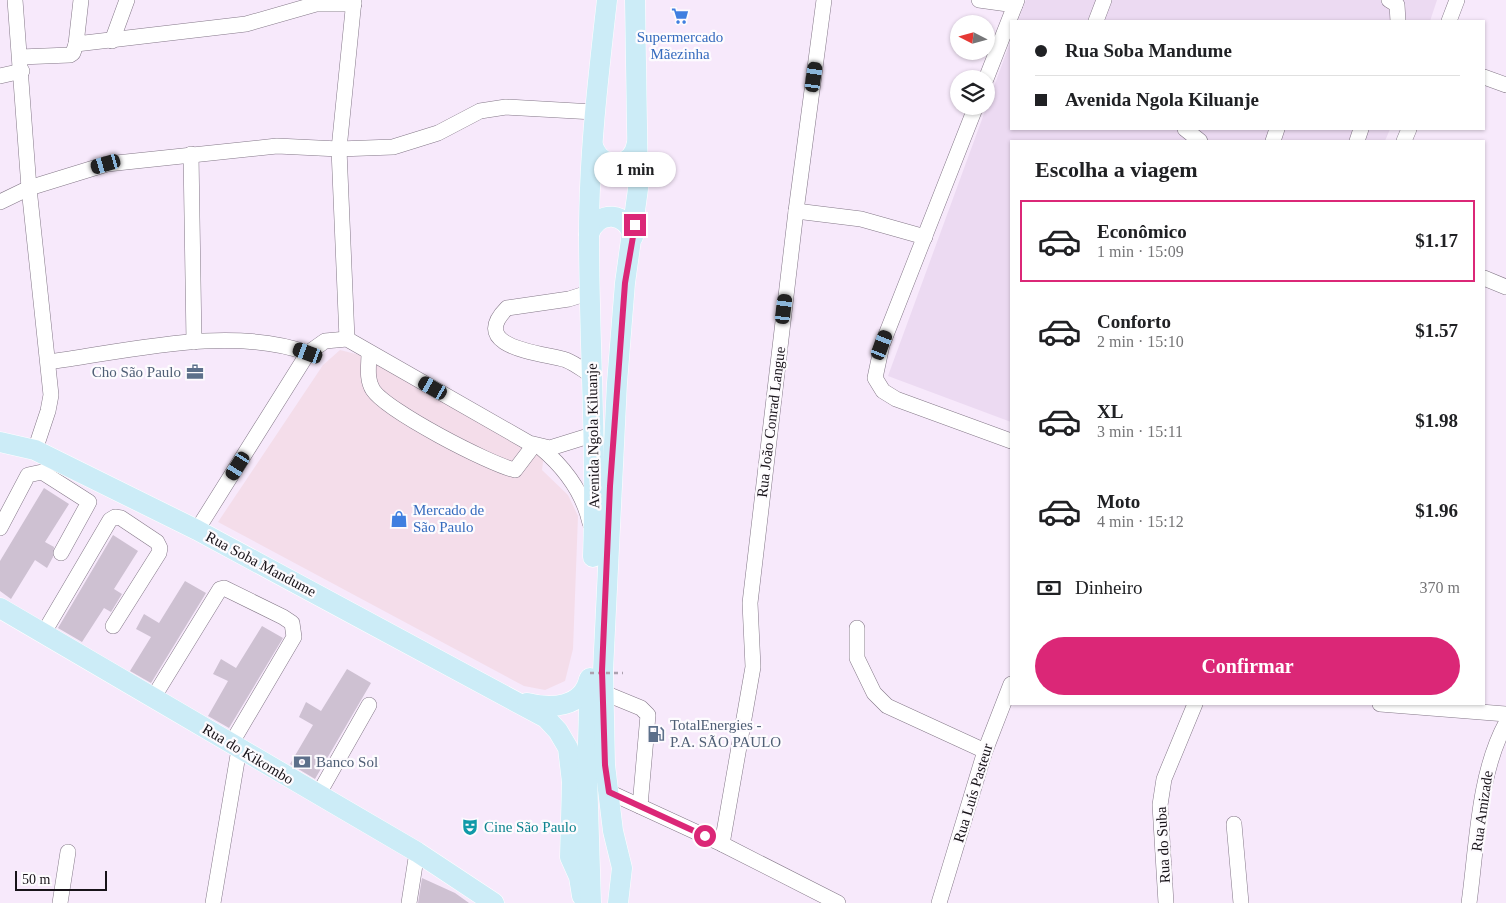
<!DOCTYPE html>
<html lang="pt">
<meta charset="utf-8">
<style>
body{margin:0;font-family:"Times New Roman",serif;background:#f6f6f6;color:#202124;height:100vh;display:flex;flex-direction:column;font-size:19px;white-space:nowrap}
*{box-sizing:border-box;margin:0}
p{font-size:16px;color:#757577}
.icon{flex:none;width:28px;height:28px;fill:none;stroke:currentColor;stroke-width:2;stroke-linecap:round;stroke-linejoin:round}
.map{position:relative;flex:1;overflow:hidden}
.sheet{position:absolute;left:1010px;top:140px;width:475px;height:565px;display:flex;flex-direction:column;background:#fff;border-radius:0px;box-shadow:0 1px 4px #0004}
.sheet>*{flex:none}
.banner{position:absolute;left:1010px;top:20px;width:475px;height:110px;border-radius:0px;box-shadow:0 1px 4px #0004;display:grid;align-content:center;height:110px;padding:0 25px;background:#fff}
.needle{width:32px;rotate:276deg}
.buttons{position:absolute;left:950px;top:15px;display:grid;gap:10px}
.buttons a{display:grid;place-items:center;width:45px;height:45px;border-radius:50%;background:#fff;box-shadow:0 1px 4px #0004;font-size:25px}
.scale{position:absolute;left:15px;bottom:12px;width:92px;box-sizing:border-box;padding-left:5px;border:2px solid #171218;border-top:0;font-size:14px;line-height:18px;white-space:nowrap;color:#171218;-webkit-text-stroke:4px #fdfbfe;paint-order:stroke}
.end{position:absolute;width:22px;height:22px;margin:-11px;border:6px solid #db2777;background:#fff;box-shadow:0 0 0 2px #fff}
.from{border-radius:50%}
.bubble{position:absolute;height:35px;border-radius:18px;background:#fff;box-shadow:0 1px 4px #0004;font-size:16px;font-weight:700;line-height:35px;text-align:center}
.car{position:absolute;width:15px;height:30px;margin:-15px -8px;border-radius:6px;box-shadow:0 0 4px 1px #0007;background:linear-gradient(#222 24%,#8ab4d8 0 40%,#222 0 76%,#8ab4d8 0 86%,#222 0)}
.banner b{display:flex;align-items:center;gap:18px;height:48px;font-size:19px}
.banner b+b{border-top:1px solid #e0e0e0}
.banner i{width:12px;height:12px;background:#202124}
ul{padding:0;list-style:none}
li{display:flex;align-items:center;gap:15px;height:82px;margin:0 10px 8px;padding:0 15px;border:2px solid transparent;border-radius:0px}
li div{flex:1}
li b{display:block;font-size:19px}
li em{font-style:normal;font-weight:700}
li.active{border-color:#db2777}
li>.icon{width:45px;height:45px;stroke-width:1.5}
h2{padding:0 25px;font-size:22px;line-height:60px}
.pay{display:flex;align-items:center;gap:12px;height:55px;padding:0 25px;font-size:19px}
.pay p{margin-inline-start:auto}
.button{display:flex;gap:10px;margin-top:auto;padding:10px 25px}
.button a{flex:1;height:58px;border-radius:30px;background:#db2777;color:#fff;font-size:20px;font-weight:700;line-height:58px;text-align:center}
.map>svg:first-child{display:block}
.commercial{fill:#f4ddea}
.built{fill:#ecdaf2}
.building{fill:#cec1d2}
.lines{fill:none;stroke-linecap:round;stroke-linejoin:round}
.minor-casing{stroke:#847888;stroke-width:16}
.major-casing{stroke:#fff;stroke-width:21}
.minor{stroke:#fff;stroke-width:15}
.major{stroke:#ccecf7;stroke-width:20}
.path-bridge{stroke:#aca1af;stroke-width:2.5;stroke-dasharray:4 4;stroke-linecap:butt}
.route{stroke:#db2777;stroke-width:6}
.labels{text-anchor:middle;stroke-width:4.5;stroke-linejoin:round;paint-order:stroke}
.shop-label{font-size:15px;fill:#366cbe;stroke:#fdfbfe}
.service-label{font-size:15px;fill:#4e5e75;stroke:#fdfbfe;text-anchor:start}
.street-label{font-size:15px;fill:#171218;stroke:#fdfbfe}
.culture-label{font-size:15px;fill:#0d838f;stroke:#fdfbfe;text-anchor:start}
</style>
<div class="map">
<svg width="1506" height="903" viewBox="0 0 1506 903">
<rect width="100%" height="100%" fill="#f7e9fb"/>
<polygon class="commercial" points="340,350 364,356 544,454 542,470 568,495 578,516 573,649 565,681 545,690 524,686 218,522 323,365"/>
<g class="built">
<polygon points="1026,0 1437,0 1430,21 1018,21"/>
<polygon points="1011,40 1011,129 1390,129 1385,141 1011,141 1011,422 888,376"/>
</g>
<g class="building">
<polygon points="44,488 69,504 45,542 54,547 53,557 47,568 35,560 11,599 0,591 0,561"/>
<polygon points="113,535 138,551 114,589 122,594 111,612 104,608 82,642 58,628"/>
<polygon points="185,581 206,593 151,683 130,671 151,637 136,629 144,614 159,623"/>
<polygon points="262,626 283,638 229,728 208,716 228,681 213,674 221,659 236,668"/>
<polygon points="347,669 371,683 315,779 290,764 313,725 299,717 306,702 321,711"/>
<polygon points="422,878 455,893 469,903 418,903"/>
</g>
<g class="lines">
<g class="minor-casing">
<g id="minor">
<polyline points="15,0 29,188 51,395 48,411 35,450"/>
<polyline points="81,0 76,44 246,24 316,4 354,4"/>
<polyline points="979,0 1015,5"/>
<polyline points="1389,0 1397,5 1398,21"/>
<polyline points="1096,21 1104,0"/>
<polyline points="1449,21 1457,0"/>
<polyline points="112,41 127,0"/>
<polyline points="20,57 70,55 73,53 76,44"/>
<polyline points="0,76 22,71"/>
<polyline points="1484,77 1506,85"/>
<polyline points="986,79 1017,0"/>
<polyline points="976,106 882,345 875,378 883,391 896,399 1011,441"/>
<polyline points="1185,129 1200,141"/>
<polyline points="1273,141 1277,129"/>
<polyline points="1357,141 1361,129"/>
<polyline points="1404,141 1409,129"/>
<polyline points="191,154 194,342"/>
<polyline points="0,202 29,188 107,164 277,146 339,149 393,147 438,133 480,111 506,107 594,112"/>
<polyline points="796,211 861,219 925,237"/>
<polyline points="1484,278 1506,287"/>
<path d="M591,292l-22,7 -62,9c-41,41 39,45 59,52 10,4 18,11 27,16"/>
<polyline points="347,339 339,149 354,0"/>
<path d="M369,353c0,12 -3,26 4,37 14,21 116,74 142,80l19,-25"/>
<path d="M49,362c80,-11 181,-37 259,-9"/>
<path d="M540,447c24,20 43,45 50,76"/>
<polyline points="0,528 28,475 42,472 89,502 61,553"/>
<polyline points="197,530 308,353 325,341 347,339 529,443 550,448 595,434"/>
<polyline points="857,628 857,658 874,693 887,706 985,751"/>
<polyline points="43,634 110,520 115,517 121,518 157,542 160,548 159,553 113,626"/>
<polyline points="602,692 641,708 648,715 640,806"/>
<polyline points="153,698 220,589 224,588 283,617 292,623 294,637 231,744"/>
<polyline points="1380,704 1506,714"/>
<polyline points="609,792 722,844 838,903"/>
<polyline points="318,795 369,705"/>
<polyline points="1234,824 1241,903"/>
<polyline points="722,844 753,667 750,603 796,211 824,0"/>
<polyline points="60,903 68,852"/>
<polyline points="213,903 239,749"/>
<polyline points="409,903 417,852"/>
<polyline points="939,903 985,751 1011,684"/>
<polyline points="1166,903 1160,805 1164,779 1195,704"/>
<path d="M1469,903c8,-57 9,-129 37,-180"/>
</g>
</g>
<g class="major-casing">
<g id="major">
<path d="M593,146c8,24 39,24 44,-3"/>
<path d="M589,234c9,-25 39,-22 44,3"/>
<polyline points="0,442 35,450 197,530 546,718 558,731 568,748 572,782 570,857 579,877 582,896"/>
<path d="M593,557c4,-108 -4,-215 -4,-323 0,-78 9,-156 18,-234"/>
<polyline points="0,608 417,852 494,903"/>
<polyline points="590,678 587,774 591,903"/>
<path d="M527,703c23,6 56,5 62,-24"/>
<polyline points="618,903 622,868 613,831 605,765 603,671 617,383 625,283 638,189 635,0"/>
</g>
</g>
<use href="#minor" class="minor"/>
<use href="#major" class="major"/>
<polyline class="path-bridge" points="590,673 623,673"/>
</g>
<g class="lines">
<polyline class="route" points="635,225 625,283 610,486 602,671 605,765 609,792 705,836"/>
</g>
<defs>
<g id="supermarket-bare" transform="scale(1.35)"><path d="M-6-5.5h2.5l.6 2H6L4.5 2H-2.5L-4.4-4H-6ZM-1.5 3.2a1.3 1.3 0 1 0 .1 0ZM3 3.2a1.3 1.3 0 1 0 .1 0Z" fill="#3f7fe0" stroke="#fdfbfe" stroke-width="2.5" paint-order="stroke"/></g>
<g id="office-bare" transform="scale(1.35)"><path d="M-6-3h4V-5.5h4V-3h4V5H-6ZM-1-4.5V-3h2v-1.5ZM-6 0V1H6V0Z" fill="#5c6f8a" stroke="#fdfbfe" stroke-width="2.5" paint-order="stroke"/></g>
<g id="shop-bare" transform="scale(1.35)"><path d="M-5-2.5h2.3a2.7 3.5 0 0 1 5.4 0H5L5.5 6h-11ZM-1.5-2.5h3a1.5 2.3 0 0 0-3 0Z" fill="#3f7fe0" stroke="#fdfbfe" stroke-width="2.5" paint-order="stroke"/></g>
<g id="fuel-bare" transform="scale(1.35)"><path d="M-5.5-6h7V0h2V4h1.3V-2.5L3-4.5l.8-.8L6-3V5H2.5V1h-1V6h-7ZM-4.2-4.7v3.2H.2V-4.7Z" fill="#5c6f8a" stroke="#fdfbfe" stroke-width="2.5" paint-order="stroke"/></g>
<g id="bank-bare" transform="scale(1.35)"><path d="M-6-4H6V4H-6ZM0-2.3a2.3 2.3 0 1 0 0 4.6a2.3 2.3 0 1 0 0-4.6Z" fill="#5c6f8a" stroke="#fdfbfe" stroke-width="2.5" paint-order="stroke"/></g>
<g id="theatre-bare" transform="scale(1.35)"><path d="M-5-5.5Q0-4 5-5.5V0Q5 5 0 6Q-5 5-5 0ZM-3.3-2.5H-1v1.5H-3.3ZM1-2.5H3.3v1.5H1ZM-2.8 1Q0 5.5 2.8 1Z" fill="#0f9aa8" stroke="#fdfbfe" stroke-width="2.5" paint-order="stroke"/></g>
</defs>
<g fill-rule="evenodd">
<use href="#supermarket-bare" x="680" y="16"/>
<use href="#office-bare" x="195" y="372"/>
<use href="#shop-bare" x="399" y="519"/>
<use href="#fuel-bare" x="656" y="734"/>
<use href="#bank-bare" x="302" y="762"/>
<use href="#theatre-bare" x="470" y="827"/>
</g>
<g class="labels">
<g class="shop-label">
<text x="680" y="42">Supermercado<tspan x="680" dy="17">Mãezinha</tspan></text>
<text x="413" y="515" text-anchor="start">Mercado de<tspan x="413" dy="17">São Paulo</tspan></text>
</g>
<g class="service-label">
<text x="181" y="377" text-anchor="end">Cho São Paulo</text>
<text x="670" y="730">TotalEnergies -<tspan x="670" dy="17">P.A. SÃO PAULO</tspan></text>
<text x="316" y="767">Banco Sol</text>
</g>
<g class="street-label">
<text transform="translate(771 422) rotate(-83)" y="5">Rua João Conrad Langue</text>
<text transform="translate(593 436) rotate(-91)" y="5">Avenida Ngola Kiluanje</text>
<text transform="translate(261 564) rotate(28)" y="5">Rua Soba Mandume</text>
<text transform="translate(248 754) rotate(31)" y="5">Rua do Kikombo</text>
<text transform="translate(973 793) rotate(-73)" y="5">Rua Luís Pasteur</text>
<text transform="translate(1482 811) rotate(-82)" y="5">Rua Amizade</text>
<text transform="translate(1163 845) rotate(-93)" y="5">Rua do Suba</text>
</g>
<g class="culture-label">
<text x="484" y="832">Cine São Paulo</text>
</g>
</g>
</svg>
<div class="buttons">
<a><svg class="needle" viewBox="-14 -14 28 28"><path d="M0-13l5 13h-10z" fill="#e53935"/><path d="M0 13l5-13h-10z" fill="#757577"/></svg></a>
<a><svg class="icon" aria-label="layers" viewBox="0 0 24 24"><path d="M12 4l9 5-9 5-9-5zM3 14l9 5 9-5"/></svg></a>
</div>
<div class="scale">50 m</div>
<i class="end from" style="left:705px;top:836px"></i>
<i class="end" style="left:635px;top:225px"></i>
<div class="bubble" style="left:594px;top:152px;width:82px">1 min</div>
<i class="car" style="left:814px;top:77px;rotate:8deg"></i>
<i class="car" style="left:106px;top:164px;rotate:254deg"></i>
<i class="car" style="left:784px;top:309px;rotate:7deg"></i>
<i class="car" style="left:882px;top:345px;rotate:21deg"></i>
<i class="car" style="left:308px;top:353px;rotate:290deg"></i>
<i class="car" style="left:433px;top:388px;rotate:300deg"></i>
<i class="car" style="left:238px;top:466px;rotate:212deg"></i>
<div class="banner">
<b><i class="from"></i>Rua Soba Mandume</b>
<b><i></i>Avenida Ngola Kiluanje</b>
</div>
<section class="sheet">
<h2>Escolha a viagem</h2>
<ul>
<li class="active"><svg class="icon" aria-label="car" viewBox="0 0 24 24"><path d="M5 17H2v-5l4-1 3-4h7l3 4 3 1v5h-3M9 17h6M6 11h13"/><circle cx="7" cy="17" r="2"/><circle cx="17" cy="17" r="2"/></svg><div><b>Econômico</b><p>1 min · 15:09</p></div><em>$1.17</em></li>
<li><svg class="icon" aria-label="car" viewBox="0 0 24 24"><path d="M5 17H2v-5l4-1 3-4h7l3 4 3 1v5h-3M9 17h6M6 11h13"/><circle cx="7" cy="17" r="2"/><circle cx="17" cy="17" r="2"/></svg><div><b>Conforto</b><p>2 min · 15:10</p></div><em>$1.57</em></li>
<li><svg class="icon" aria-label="car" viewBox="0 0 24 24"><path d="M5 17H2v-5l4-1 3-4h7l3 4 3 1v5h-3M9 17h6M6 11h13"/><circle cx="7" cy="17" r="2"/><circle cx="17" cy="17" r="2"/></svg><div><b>XL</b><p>3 min · 15:11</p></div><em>$1.98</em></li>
<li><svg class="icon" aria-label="car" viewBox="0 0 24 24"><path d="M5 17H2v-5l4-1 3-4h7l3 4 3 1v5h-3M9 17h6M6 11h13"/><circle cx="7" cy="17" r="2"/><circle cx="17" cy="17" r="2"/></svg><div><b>Moto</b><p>4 min · 15:12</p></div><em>$1.96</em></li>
</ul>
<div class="pay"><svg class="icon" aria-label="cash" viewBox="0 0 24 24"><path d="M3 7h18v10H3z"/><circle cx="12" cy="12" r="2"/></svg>Dinheiro<p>370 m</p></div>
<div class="button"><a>Confirmar</a></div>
</section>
</div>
